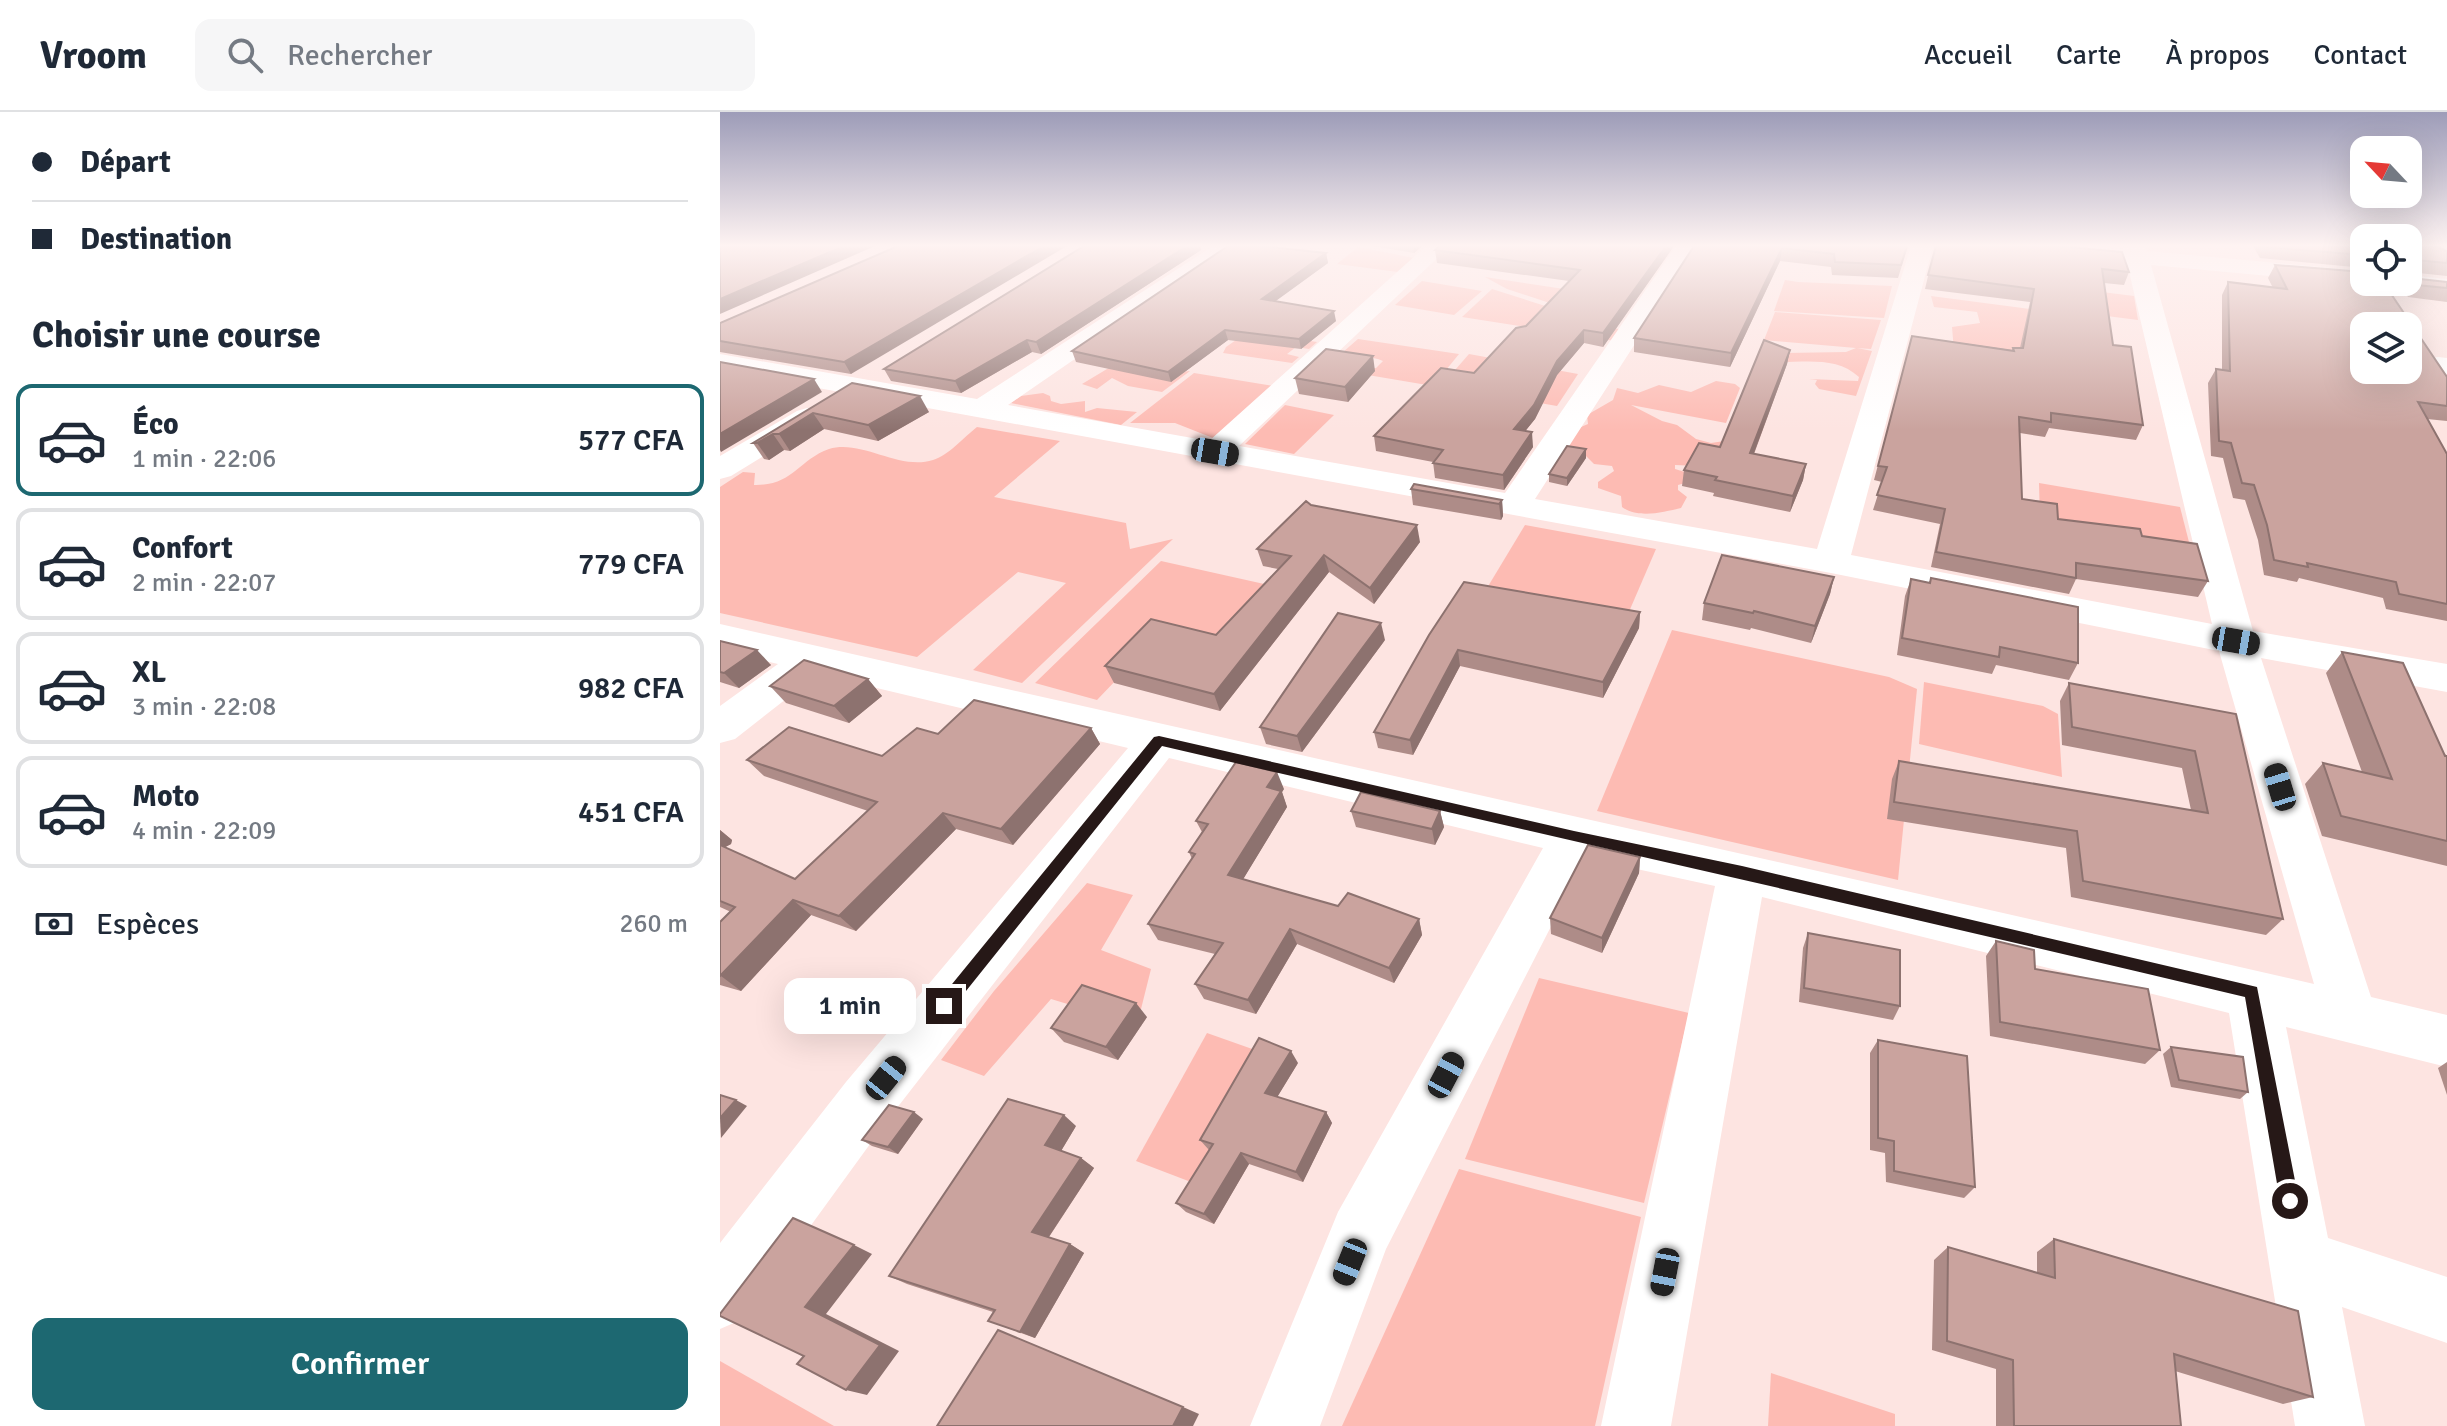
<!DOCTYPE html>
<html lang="fr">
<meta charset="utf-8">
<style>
body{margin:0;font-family:Signika,sans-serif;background:#f6f6f7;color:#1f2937;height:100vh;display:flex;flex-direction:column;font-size:30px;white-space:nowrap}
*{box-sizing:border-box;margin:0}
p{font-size:26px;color:#747a83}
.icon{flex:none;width:44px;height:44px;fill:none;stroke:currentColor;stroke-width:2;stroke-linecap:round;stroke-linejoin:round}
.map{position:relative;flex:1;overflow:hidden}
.details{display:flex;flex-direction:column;background:#fff;width:720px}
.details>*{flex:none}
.top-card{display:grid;align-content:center;height:176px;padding:0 32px;background:#fff}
.needle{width:52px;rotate:296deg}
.tools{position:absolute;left:1630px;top:24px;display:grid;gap:16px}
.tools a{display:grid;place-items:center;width:72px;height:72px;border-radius:16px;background:#fff;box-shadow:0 8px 32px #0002;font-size:40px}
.end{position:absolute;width:36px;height:36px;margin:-18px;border:10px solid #261817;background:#fff;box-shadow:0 0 0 4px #fff}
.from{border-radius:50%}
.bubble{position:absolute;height:56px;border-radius:16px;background:#fff;box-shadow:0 8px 32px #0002;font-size:26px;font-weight:600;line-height:56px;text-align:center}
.car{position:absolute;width:24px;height:48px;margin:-24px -12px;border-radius:10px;box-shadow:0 0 6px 2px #0007;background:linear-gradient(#222 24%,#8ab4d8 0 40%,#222 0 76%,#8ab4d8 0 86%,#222 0)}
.top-card b{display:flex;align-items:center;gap:28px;height:76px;font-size:30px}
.top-card b+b{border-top:2px solid #e0e1e3}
.top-card i{width:20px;height:20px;background:#1f2937}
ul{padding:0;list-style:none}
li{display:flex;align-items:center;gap:24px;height:112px;margin:0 16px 12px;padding:0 16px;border:4px solid #e0e1e3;border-radius:16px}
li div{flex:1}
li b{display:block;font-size:30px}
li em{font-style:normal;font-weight:600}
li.selected{border-color:#1d6871}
li>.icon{width:72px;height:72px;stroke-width:1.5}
h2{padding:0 32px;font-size:36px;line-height:96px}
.pay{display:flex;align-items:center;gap:20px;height:88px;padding:0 32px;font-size:30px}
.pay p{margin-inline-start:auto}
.primary-button{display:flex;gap:16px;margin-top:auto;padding:16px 32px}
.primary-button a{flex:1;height:92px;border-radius:16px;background:#1d6871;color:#fff;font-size:32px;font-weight:600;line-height:92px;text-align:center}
header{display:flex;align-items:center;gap:48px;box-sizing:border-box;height:112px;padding:0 40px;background:#fff;border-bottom:2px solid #e0e1e3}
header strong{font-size:38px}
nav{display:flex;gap:44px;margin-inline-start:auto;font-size:28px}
.search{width:560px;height:72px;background:#f6f6f7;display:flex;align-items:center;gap:20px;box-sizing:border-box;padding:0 28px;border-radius:16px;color:#747a83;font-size:30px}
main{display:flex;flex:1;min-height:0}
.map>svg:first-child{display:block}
.green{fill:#fdbbb3}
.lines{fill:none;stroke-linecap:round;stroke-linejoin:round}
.minor{fill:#fff;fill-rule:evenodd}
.wall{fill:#ae8c88}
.shaded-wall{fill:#8d726f}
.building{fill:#caa39e;stroke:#8d726f;stroke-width:2;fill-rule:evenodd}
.route{fill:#261817}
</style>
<header>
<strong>Vroom</strong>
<div class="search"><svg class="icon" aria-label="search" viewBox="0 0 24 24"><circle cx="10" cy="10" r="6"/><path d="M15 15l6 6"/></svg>Rechercher</div>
<nav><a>Accueil</a><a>Carte</a><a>À propos</a><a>Contact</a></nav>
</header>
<main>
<section class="details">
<div class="top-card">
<b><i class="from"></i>Départ</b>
<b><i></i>Destination</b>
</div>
<h2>Choisir une course</h2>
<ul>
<li class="selected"><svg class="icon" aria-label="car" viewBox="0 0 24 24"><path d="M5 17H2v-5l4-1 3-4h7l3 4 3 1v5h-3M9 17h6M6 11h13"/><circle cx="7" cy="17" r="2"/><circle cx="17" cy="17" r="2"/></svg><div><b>Éco</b><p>1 min · 22:06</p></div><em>577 CFA</em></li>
<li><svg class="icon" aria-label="car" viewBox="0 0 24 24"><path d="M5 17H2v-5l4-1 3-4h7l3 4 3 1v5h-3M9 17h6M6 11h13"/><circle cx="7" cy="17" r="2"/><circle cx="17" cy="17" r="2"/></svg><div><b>Confort</b><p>2 min · 22:07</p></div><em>779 CFA</em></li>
<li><svg class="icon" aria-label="car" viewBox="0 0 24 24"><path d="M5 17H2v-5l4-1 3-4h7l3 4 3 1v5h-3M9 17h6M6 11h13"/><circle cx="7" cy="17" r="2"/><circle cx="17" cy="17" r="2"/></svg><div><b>XL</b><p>3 min · 22:08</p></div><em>982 CFA</em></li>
<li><svg class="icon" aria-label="car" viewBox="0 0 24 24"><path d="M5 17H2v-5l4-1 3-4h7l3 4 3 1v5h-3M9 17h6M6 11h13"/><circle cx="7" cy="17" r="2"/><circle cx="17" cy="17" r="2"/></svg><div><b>Moto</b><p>4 min · 22:09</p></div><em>451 CFA</em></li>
</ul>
<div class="pay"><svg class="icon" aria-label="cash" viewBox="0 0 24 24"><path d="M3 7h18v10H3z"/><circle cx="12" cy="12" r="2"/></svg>Espèces<p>260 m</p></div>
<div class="primary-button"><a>Confirmer</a></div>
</section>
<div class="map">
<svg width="1727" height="1314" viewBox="0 0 1727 1314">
<rect width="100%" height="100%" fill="#fde4e1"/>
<g class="green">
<polygon points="638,135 694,146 678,160 617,152"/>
<polygon points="765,165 911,187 860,201 787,177"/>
<polygon points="1065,168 1078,170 1172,174 1164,206 1054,199"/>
<polygon points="702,169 762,179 734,203 675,193"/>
<polygon points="1318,172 1414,184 1418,208 1317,195"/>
<polygon points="772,177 901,218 895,229 742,205"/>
<polygon points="1211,184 1310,197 1305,255 1234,239 1232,215 1260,211 1257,200 1214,195"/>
<path d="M1055,200l106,8 -10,29 -14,-1 15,3 -16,45 -37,-7 -4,-5 2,-4 -8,-1 49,2 1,-4c-23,-22 -57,-14 -86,-15l11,-9 62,-1 10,-4 -92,-8z"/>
<polygon points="529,219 597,230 589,237 576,235 567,242 579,245 572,251 503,241 506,235"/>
<path d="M638,227l101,15 -26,32 -83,-14 26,-4 7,-7c-19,-9 -37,0 -56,5z"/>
<polygon points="749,242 858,262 837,294 721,274"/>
<polygon points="397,251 442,262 470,259 442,280 408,274 392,266 377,277 362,272"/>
<polygon points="474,261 554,274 493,326 455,311 410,311"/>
<path d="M996,269l19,3 5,4 -14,35 -95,-18 31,16 15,4 19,14 15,4 20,-3 -32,26 -24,-1v4l13,4 -3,10 -7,2v5l9,7 -6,11c-18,4 -42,11 -59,-1l-1,-11 -23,-8v-6l16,-11 -2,-5 -18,-2 -8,-8h-9l-18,-14 15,-12 14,-6 -1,-9 26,-15 4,-12 21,5 21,-8 32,7z"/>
<polygon points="323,281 330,284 331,289 341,292 365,289 365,300 377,296 417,300 401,313 291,291 301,284"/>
<polygon points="565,293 614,303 574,342 525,332"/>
<path d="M257,315l83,14 -66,56 132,26 4,26 43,-10 -151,144 -49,-13 93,-87 -48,-11 -101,85 -197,-44v-126l23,-15 12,1 -1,12c39,1 44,-25 75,-36 33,-10 70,22 104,11 15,-4 31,-23 44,-33z"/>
<polygon points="1319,371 1460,395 1470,434 1320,407"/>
<polygon points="805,413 936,437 905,509 764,481"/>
<polygon points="441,449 571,478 519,539 442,520 377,588 315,571"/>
<polygon points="952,518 1169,565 1197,577 1178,768 877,699"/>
<polygon points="1204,570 1323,594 1338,602 1342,665 1199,632"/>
<polygon points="367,771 413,783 381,838 431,857 417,913 331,887 264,964 221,948 274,879"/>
<polygon points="819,866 969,901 924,1091 745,1047"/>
<polygon points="487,921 555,945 484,1075 416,1049"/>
<polygon points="739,1057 921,1105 875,1314 622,1314"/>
<polygon points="0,1249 114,1314 0,1314"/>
<polygon points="1051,1261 1175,1302 1175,1314 1048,1314"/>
</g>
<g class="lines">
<g class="minor">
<path d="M493,134h26l-231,159 201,36 217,-195h24l-211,200 266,47 171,-247h22l-163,253 282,50 94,-303h22l-82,309 361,69 -85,-361 -104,-10 -8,-2 -3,-5 111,3v-3h22l2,5 217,20v11l8,1 -8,2 -213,-20 102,366 194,33v28l-186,-34 110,339 76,18v52l-161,-40 42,211 119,39v66l-105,-36 23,119h-70l-66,-413 -467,-116 -91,529h-70l114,-540 -129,-28 -200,391 -66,177h-70l88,-214 205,-364 -374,-90 -283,364 -143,197 -23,10v-86l126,-161 282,-334 -310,-74 -83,65 -15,4v-37l58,-42 -58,-14v-26c531,121 1065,238 1594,360l-95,-333 -388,-78 -1111,-203v-16l257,45z"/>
<polygon points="1688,163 1727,167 1727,181 1678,175 1675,170 1688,170"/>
<polygon points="1718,245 1727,246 1727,262 1708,259 1704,253 1708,247"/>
<polygon points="87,296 97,299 102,305 97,311 11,364 0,367 0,344 77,299"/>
</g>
</g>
<g class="wall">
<polygon points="178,134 131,262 0,240 0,211"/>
<polygon points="364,134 480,134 481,138 321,242 312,240 241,281 171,269 164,257"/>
<polygon points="653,134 702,134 694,141"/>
<polygon points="954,134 883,235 864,231 837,263 815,307 805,319 813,335 784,378 715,366 713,350 656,339 654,324 754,261 806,214 849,169 717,151 715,138"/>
<polygon points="974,134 1188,134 1178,166 1112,163 1111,155 1060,149 1010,255 914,240 914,226"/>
<polygon points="1215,134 1338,134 1409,160 1404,173 1384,171 1393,233 1423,313 1416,328 1329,316 1325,325 1300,321 1302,387 1338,407 1422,424 1488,469 1478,485 1356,467 1349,482 1211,455 1220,412 1153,398 1162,370 1154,368 1192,224 1292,238 1293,236 1300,236 1310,190 1205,177"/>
<polygon points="1533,134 1638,134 1644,143 1644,156 1540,146"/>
<polygon points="1688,134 1727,139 1727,164 1689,160 1688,162"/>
<polygon points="606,141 608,151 555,189 616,209 581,237 508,228 451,270 356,250 352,239"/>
<polygon points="1555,153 1727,265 1727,309 1707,307 1727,342 1727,509 1666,497 1663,486 1579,466 1577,470 1544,463 1538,428 1525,388 1513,386 1503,346 1491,344 1488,271 1496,257 1502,258 1502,183 1508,170 1553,176 1548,166"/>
<polygon points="1691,166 1727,170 1727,190 1688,185 1684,179"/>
<polygon points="1070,238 1067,252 1034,342 1086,352 1083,368 1070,400 993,384 994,381 962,374 964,358 1000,335"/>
<polygon points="655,259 628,290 579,282 575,266"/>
<polygon points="132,271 209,300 158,329 104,317 70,339 64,338 49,348 44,347 33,331"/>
<polygon points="866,337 866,346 847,374 829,370 829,362"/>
<polygon points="691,377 782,388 783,404 781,408 693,393"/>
<polygon points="591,393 700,430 654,492 609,460 500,599 394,571 385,554 496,523 558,457 543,454 537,437"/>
<polygon points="1114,465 1110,482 1091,531 1031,516 1030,518 982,508 984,491"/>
<polygon points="1191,467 1358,551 1349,568 1276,553 1272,562 1177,543 1185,484"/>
<polygon points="920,500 919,516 883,586 740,554 693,643 658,636 654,620 709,523"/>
<polygon points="665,528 582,640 546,632 540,615"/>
<polygon points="0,529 51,553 19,576 0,570"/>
<polygon points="1622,540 1727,644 1727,754 1602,724 1585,672 1603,651 1642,660 1606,561"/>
<polygon points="148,567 162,584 129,611 66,591 50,574"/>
<polygon points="1349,571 1516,602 1563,807 1546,823 1351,785 1346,736 1167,707 1172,667 1179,649 1471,698 1462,656 1342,633 1340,589"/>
<polygon points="371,616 380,632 293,733 236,717 136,819 91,803 21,879 0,873 0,810 11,800 0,795 0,718 12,728 11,732 5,735 75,767 148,699 44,664 27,648 162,644 218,622"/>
<polygon points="564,677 562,680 567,695 523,767 618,794 699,807 702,823 674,871 577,832 536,902 484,887 475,872 495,842 438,828 428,812 472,747 469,740 482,720 476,709"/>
<polygon points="631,699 720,699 724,715 715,733 636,715"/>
<polygon points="920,745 919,761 882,841 831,822 830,806"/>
<polygon points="1088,821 1180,894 1173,908 1079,890 1083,836"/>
<polygon points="1276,829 1315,857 1440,938 1425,952 1270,924 1266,844"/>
<polygon points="427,905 398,948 344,930 331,916"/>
<polygon points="1158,928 1255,1075 1244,1086 1166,1070 1165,1041 1150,1038 1150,941"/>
<polygon points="1451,935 1528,980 1520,987 1451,975 1443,942"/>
<polygon points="1727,950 1727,983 1718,956"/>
<polygon points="578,951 557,985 606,1000 612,1011 583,1070 529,1052 494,1112 466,1100 456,1091 489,1038 480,1028"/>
<polygon points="203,1007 178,1042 152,1034 142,1028"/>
<polygon points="356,1014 341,1039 361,1046 374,1056 329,1125 350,1132 364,1141 315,1226 268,1209 273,1200 187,1172 169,1164"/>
<polygon points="1334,1127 1593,1285 1563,1292 1455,1259 1461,1314 1276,1314 1276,1257 1212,1238 1214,1148 1228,1135 1317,1161 1317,1140"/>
</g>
<g class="shaded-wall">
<polygon points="124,134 155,134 0,202 0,187"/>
<polygon points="324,134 347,134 131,262 124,250"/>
<polygon points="467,134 480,134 481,138 321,242 316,230"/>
<polygon points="693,134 702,134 694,141"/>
<polygon points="946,134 954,134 883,235 883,221"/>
<polygon points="1062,136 1060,149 1010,255 1011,241"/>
<polygon points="606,141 608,151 545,197 542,187"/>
<polygon points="614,199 616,209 581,237 579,227"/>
<polygon points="505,218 508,228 451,270 448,260"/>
<polygon points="864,218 864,231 837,263 815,307 795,332 794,317 837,249"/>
<polygon points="307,228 312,240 241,281 235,269"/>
<polygon points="1070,238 1067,252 1028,357 1030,341"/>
<polygon points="653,244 655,259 628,290 625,275"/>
<polygon points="94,267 102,280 1,340 0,338 0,322"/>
<polygon points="200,284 209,300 158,329 148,313"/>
<polygon points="93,301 104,317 70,339 59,322"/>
<polygon points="812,320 813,335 784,378 783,363"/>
<polygon points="53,322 64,338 49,348 37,331"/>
<polygon points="866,337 866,346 847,374 847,366"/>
<polygon points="1086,352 1083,368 1070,400 1073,384"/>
<polygon points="782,388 783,404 781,408 779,392"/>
<polygon points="697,413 700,430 654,492 650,476"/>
<polygon points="604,443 609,460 500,599 494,582"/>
<polygon points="1114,465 1110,482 1091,531 1095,514"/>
<polygon points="920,500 919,516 883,586 883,570"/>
<polygon points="661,511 665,528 582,640 577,624"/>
<polygon points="37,538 51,553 19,576 4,561"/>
<polygon points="738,538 740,554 693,643 690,628"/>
<polygon points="148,567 162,584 129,611 114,594"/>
<polygon points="371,616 380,632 293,733 281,717"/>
<polygon points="557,660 564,677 562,680 567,695 516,779 508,763 547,675"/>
<polygon points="720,699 724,715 715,733 712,717"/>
<polygon points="223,701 236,717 136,819 119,804"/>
<polygon points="0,718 12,728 11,732 0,738"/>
<polygon points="920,745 919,761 882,841 882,826"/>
<polygon points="73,788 91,803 21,879 1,864"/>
<polygon points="699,807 702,823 674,871 669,856"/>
<polygon points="570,817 577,832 536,902 528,888"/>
<polygon points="416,891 427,905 398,948 386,935"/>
<polygon points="571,939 578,951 553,992 545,981"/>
<polygon points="16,988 27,994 1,1026 0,1006"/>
<polygon points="194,1000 203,1007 178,1042 168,1035"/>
<polygon points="606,1000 612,1011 583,1070 576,1060"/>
<polygon points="344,1003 356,1014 338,1044 325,1033"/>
<polygon points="521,1041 529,1052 494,1112 484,1102"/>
<polygon points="361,1046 374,1056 326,1129 312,1120"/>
<polygon points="350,1132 364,1141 315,1226 300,1220"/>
<polygon points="134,1133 152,1142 106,1202 179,1239 147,1283 126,1278 85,1195"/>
<polygon points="463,1295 479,1302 473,1314 453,1314"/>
</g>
<g class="building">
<polygon points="0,134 124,134 0,187"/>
<polygon points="178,134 324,134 124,250 0,229 0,211"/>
<polygon points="364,134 467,134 316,230 307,228 235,269 164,257"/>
<polygon points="508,134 540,134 606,141 542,187 614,199 579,227 505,218 448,260 352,239"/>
<polygon points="719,134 946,134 883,221 864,218 837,249 814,293 794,317 812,320 783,363 713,351 723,338 654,324 721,256 754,261 796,216 806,214 860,158 715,138"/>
<polygon points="974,134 1187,134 1181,153 1115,150 1114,142 1062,136 1011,241 914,226"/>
<polygon points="1216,134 1338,134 1402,140 1409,160 1382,157 1393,233 1411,235 1423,313 1331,301 1331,310 1299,305 1302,387 1337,392 1338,407 1420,417 1422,424 1477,432 1488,469 1356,451 1356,466 1216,440 1225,397 1157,383 1167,355 1158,354 1192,224 1294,239 1293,236 1303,236 1314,177 1208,163"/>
<polygon points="1545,134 1644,134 1644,143 1546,135"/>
<polygon points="1688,134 1716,134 1727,139 1727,151 1696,148 1693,155 1688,155"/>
<path d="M1555,153l89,7v10h19l64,95v29l-29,-4 29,52v150l-48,-10 -3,-12 -89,-19 1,4 -34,-7 -7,-35 -13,-40 -12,-2 -11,-40 -12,-2 -3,-72 14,2 -2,-89 59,7zM1644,214h44v44h-44z"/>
<polygon points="1691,166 1727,170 1727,176 1696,173"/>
<polygon points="1044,228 1070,238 1030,341 1086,352 1073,384 995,368 997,365 964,358 979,331 1000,335"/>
<polygon points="606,237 653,244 625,275 575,266"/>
<polygon points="0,250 94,267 0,322"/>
<polygon points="132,271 200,284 148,313 93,301 59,322 53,322 37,331 33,331"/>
<polygon points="847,334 866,337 847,366 829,362"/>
<polygon points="694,372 782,388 779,392 691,377"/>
<polygon points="586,389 591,393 697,413 650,476 604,443 494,582 385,554 431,507 496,523 571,444 537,437"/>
<polygon points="1002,443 1114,465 1095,514 1034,499 1033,501 984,491"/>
<polygon points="1211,466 1358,495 1358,551 1280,535 1279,545 1182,526 1191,467 1210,471"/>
<polygon points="744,470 920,500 883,570 738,538 690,628 654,620 709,523"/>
<polygon points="618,501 661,511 577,624 540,615"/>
<polygon points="0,529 37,538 4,561 0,560"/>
<polygon points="1622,540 1683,551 1725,644 1727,644 1727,729 1621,704 1603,651 1672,667"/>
<polygon points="84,548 148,567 114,594 50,574"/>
<polygon points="1349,571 1516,602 1563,807 1363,769 1357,719 1174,690 1179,649 1488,701 1475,639 1352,615"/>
<polygon points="254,588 371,616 281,717 223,701 119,804 73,788 0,864 0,810 15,795 0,789 0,733 75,767 157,690 27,648 69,615 162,644 197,616 218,622"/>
<polygon points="516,650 557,660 547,675 561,679 508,763 618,794 628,781 699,807 669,856 570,817 528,888 475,872 503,831 428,812 475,742 469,740 488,712 476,709"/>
<polygon points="641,680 720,699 712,717 631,699"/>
<polygon points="868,733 920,745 882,826 830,806"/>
<polygon points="1088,821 1180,838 1180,894 1084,876"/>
<polygon points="1276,829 1314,838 1315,857 1428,877 1440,938 1280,910"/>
<polygon points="362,873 416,891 386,935 331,916"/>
<polygon points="539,926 571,939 545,981 606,1000 576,1060 521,1041 484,1102 456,1091 493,1032 480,1028"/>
<polygon points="1158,928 1247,944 1255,1075 1174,1059 1174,1029 1158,1026"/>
<polygon points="1451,935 1523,945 1528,980 1459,968"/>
<polygon points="0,983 16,988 0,1006"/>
<polygon points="288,987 344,1003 325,1033 361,1046 312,1120 350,1132 300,1220 268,1209 275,1198 169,1164"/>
<polygon points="169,993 194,1000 168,1035 142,1028"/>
<polygon points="73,1106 134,1133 85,1195 160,1233 126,1278 77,1252 84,1244 0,1204 0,1202"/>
<polygon points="1334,1127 1578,1199 1593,1285 1454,1242 1461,1314 1294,1314 1293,1248 1227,1229 1228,1135 1335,1166"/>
<polygon points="278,1218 463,1295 453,1314 217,1314"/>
</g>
<linearGradient id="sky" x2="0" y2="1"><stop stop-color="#9d9cb8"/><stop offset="0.42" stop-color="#fef3f2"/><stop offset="1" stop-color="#fef3f2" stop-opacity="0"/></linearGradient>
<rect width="1727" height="318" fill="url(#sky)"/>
<path class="route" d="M439,624l415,95 168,35 515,121 42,214 -3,6 -6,3 -7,-3 -3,-6 -35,-204c-361,-86 -722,-167 -1083,-251l-212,265h-11v-11l215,-263z"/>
</svg>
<div class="tools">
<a><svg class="needle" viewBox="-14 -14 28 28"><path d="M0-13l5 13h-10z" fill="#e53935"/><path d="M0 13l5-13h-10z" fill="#747a83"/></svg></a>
<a><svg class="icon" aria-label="locate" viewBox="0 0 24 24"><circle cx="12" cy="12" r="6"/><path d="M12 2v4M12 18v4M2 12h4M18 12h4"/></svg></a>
<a><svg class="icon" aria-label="layers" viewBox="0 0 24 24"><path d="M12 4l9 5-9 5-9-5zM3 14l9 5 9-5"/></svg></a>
</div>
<i class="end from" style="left:1570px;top:1089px"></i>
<i class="end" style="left:224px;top:894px"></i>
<div class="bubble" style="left:64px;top:866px;width:132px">1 min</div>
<i class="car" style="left:495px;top:340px;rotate:100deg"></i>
<i class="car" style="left:1516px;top:529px;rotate:100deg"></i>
<i class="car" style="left:1560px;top:675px;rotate:343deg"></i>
<i class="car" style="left:726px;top:963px;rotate:28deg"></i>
<i class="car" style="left:166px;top:966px;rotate:39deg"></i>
<i class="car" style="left:630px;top:1150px;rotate:202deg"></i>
<i class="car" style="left:945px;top:1160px;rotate:191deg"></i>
</div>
</main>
